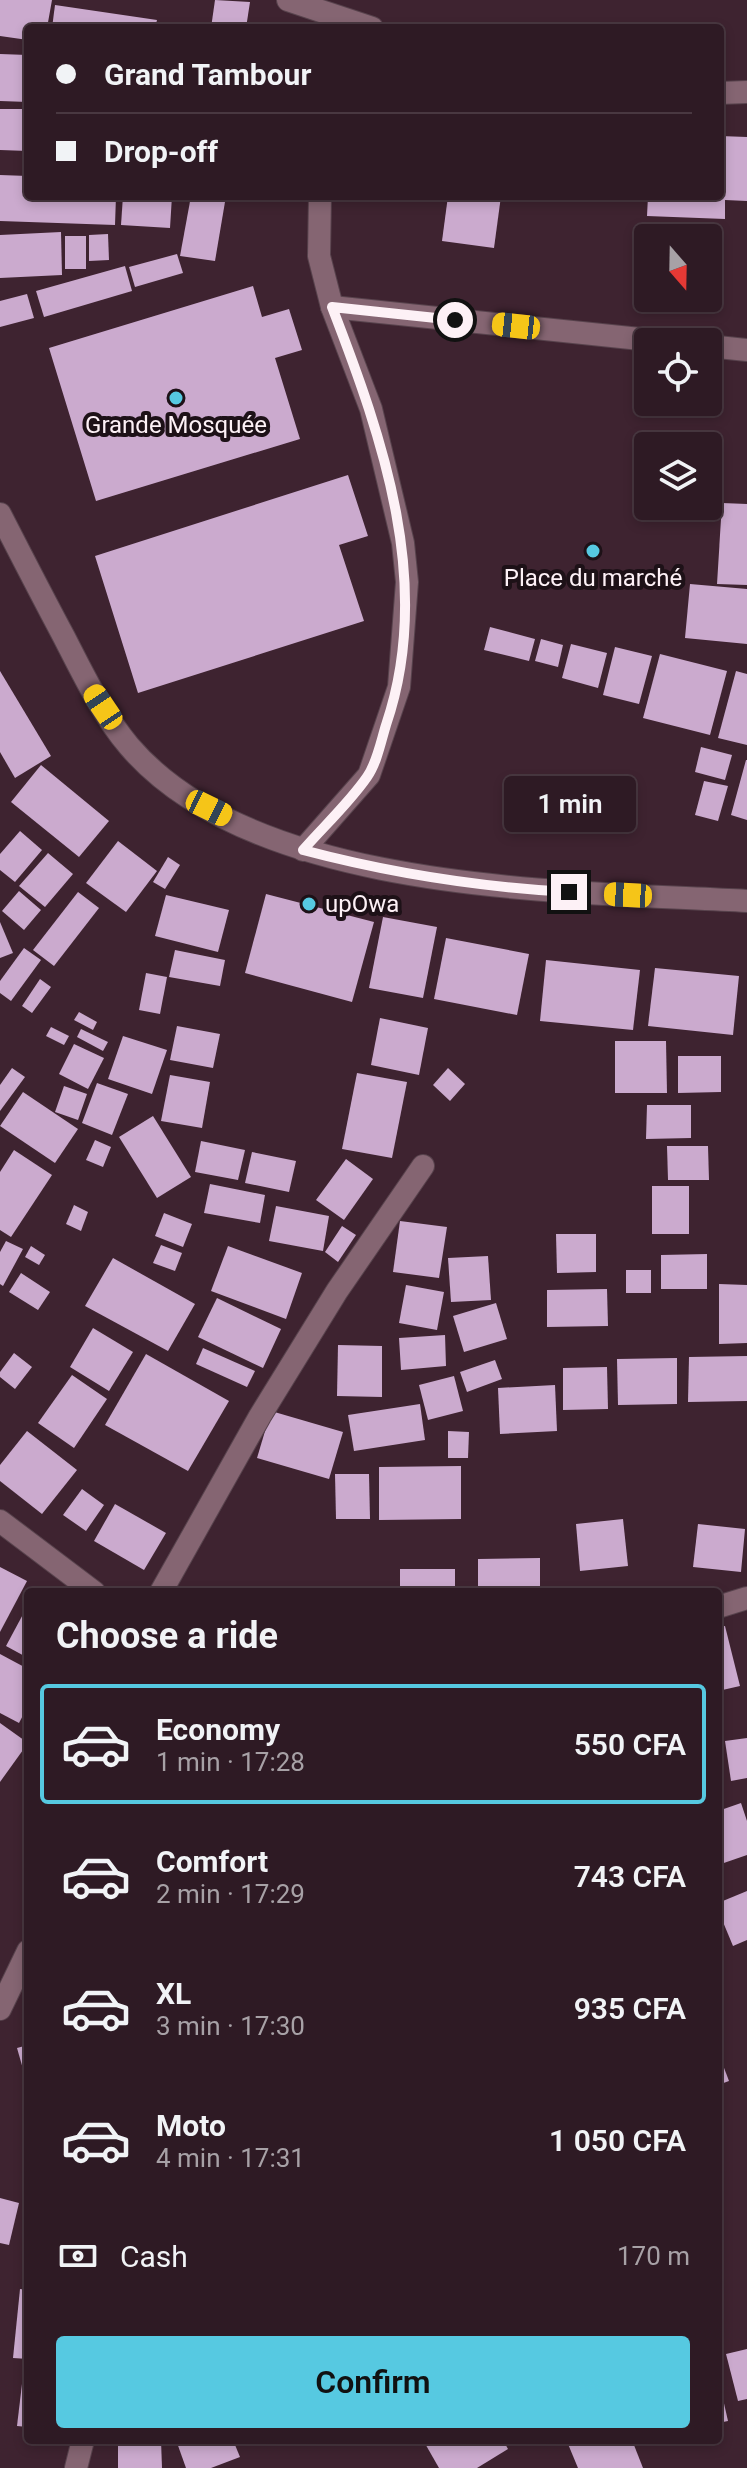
<!DOCTYPE html>
<meta charset="utf-8">
<style>
body{margin:0;font-family:Roboto,sans-serif;background:#36232c;color:#f1f3f6;height:100vh;display:flex;flex-direction:column;font-size:30px;white-space:nowrap}
*{box-sizing:border-box;margin:0}
p{font-size:26px;color:#a7a1a6}
.icon{flex:none;width:44px;height:44px;fill:none;stroke:currentColor;stroke-width:2;stroke-linecap:round;stroke-linejoin:round}
.map{position:relative;flex:1;overflow:hidden}
.drawer{position:absolute;left:24px;top:1588px;width:698px;height:856px;display:flex;flex-direction:column;background:#2e1a24;border-radius:8px;box-shadow:0 4px 12px #0003,0 0 0 2px #493841}
.drawer>*{flex:none}
.guide{position:absolute;left:24px;top:24px;width:700px;height:176px;border-radius:8px;box-shadow:0 4px 12px #0003,0 0 0 2px #493841;display:grid;align-content:center;height:176px;padding:0 32px;background:#2e1a24}
.needle{width:52px;rotate:160deg}
.tools{position:absolute;left:634px;top:224px;display:grid;gap:16px}
.tools a{display:grid;place-items:center;width:88px;height:88px;border-radius:8px;background:#2e1a24;box-shadow:0 4px 12px #0003,0 0 0 2px #493841;font-size:40px}
.end{position:absolute;width:36px;height:36px;margin:-18px;border:10px solid #fdf1f6;background:#111;box-shadow:0 0 0 4px #111}
.from{border-radius:50%}
.bubble{position:absolute;height:56px;border-radius:8px;background:#2e1a24;box-shadow:0 4px 12px #0003,0 0 0 2px #493841;font-size:26px;font-weight:600;line-height:56px;text-align:center}
.car{position:absolute;width:24px;height:48px;margin:-24px -12px;border-radius:10px;box-shadow:0 0 6px 2px #0007;background:linear-gradient(#f5c518 24%,#345 0 40%,#f5c518 0 76%,#345 0 86%,#f5c518 0)}
.guide b{display:flex;align-items:center;gap:28px;height:76px;font-size:30px}
.guide b+b{border-top:2px solid #493841}
.guide i{width:20px;height:20px;background:#f1f3f6}
ul{padding:0;list-style:none}
li{display:flex;align-items:center;gap:24px;height:120px;margin:0 16px 12px;padding:0 16px;border:4px solid transparent;border-radius:8px}
li div{flex:1}
li b{display:block;font-size:30px}
li em{font-style:normal;font-weight:600}
li.on{border-color:#56c9e1}
li>.icon{width:72px;height:72px;stroke-width:1.5}
h2{padding:0 32px;font-size:36px;line-height:96px}
.pay{display:flex;align-items:center;gap:20px;height:88px;padding:0 32px;font-size:30px}
.pay p{margin-inline-start:auto}
.primary-button{display:flex;gap:16px;margin-top:auto;padding:16px 32px}
.primary-button a{flex:1;height:92px;border-radius:8px;background:#56c9e1;color:#111;font-size:32px;font-weight:600;line-height:92px;text-align:center}
.map>svg:first-child{display:block}
.building{fill:#cbaace}
.lines{fill:none;stroke-linecap:round;stroke-linejoin:round}
.minor-casing{stroke:#58434d;stroke-width:24}
.secondary-casing{stroke:#58434d;stroke-width:24}
.minor{stroke:#856572;stroke-width:22}
.secondary{stroke:#856572;stroke-width:22}
.route{stroke:#fdf1f6;stroke-width:10}
.poi-dot{fill:#56c9e1;stroke:#1d1117;stroke-width:3}
.labels{text-anchor:middle;stroke-width:8;stroke-linejoin:round;paint-order:stroke}
.poi-label{font-size:24px;fill:#fdf1f6;stroke:#1d1117}
</style>
<div class="map">
<svg width="747" height="2468" viewBox="0 0 747 2468">
<rect width="100%" height="100%" fill="#3e2330"/>
<g class="building">
<polygon points="0,0 52,0 47,28 28,28 28,40 0,36"/>
<polygon points="215,0 250,2 246,28 211,28"/>
<polygon points="55,5 157,20 155,28 52,28"/>
<polygon points="0,54 28,55 28,102 0,101"/>
<polygon points="0,109 28,109 28,151 0,150"/>
<polygon points="720,136 747,137 747,201 725,200 725,219 647,216 648,196 720,196"/>
<polygon points="0,175 28,176 28,196 116,196 115,225 0,221"/>
<polygon points="123,196 172,196 170,228 121,225"/>
<polygon points="191,196 226,196 215,261 180,256"/>
<polygon points="448,196 501,196 494,248 442,241"/>
<polygon points="61,232 62,275 0,278 0,235"/>
<polygon points="108,234 109,260 89,261 89,235"/>
<rect x="65" y="236" width="21" height="33"/>
<polygon points="177,254 183,273 135,287 129,267"/>
<polygon points="125,266 132,291 44,317 36,291"/>
<polygon points="253,286 262,317 289,309 302,350 275,358 300,439 96,501 49,348"/>
<polygon points="27,294 34,318 0,327 0,301"/>
<polygon points="348,475 368,536 339,545 364,621 138,693 95,556"/>
<polygon points="722,503 747,504 747,585 717,584"/>
<polygon points="690,584 747,589 747,644 685,638"/>
<polygon points="490,627 535,639 529,661 484,650"/>
<polygon points="541,639 563,645 558,667 535,661"/>
<polygon points="571,644 607,653 598,688 562,678"/>
<polygon points="615,647 652,656 639,704 603,695"/>
<polygon points="660,654 727,671 710,735 643,718"/>
<polygon points="0,671 51,756 15,778 0,752"/>
<polygon points="736,671 747,674 747,745 718,738"/>
<polygon points="701,747 732,755 725,780 695,772"/>
<polygon points="746,760 747,760 747,820 731,815"/>
<polygon points="41,765 109,821 79,857 11,802"/>
<polygon points="704,781 728,786 718,821 695,815"/>
<polygon points="20,831 42,850 15,882 0,870 0,854"/>
<polygon points="118,841 157,871 126,912 86,883"/>
<polygon points="48,853 73,874 45,907 19,886"/>
<polygon points="168,857 180,865 165,889 153,882"/>
<polygon points="19,891 41,910 24,930 2,911"/>
<polygon points="78,892 99,908 54,966 33,950"/>
<polygon points="266,894 374,922 352,1002 245,973"/>
<polygon points="166,895 229,910 218,952 155,936"/>
<polygon points="383,917 437,927 423,998 369,988"/>
<polygon points="0,922 13,953 0,958"/>
<polygon points="446,938 529,954 517,1015 434,999"/>
<polygon points="24,948 41,960 11,1001 0,993 0,981"/>
<polygon points="175,950 225,960 220,986 169,977"/>
<polygon points="546,960 640,970 633,1030 540,1021"/>
<polygon points="655,968 739,976 733,1035 648,1026"/>
<polygon points="146,973 167,977 160,1014 139,1010"/>
<polygon points="40,979 51,987 32,1013 22,1006"/>
<polygon points="79,1012 97,1022 93,1030 74,1020"/>
<polygon points="380,1018 428,1028 419,1075 371,1065"/>
<polygon points="177,1026 220,1034 213,1068 170,1060"/>
<polygon points="51,1027 69,1036 64,1045 46,1036"/>
<polygon points="81,1029 108,1042 103,1051 77,1037"/>
<polygon points="123,1036 167,1050 152,1094 108,1079"/>
<polygon points="615,1041 666,1041 667,1093 615,1093"/>
<polygon points="74,1044 104,1058 88,1089 59,1074"/>
<polygon points="678,1056 721,1056 721,1092 678,1093"/>
<polygon points="12,1068 25,1077 0,1111 0,1085"/>
<polygon points="448,1068 465,1084 450,1101 433,1085"/>
<polygon points="357,1073 407,1082 392,1158 342,1149"/>
<polygon points="170,1075 210,1082 202,1128 161,1121"/>
<polygon points="97,1083 128,1094 112,1135 82,1123"/>
<polygon points="64,1086 87,1094 78,1120 55,1112"/>
<polygon points="23,1092 78,1129 55,1163 0,1126"/>
<polygon points="647,1105 691,1105 691,1138 646,1139"/>
<polygon points="153,1116 191,1177 157,1198 119,1137"/>
<polygon points="95,1140 111,1147 103,1167 86,1160"/>
<polygon points="201,1141 245,1150 238,1180 195,1172"/>
<polygon points="667,1146 708,1146 709,1180 668,1180"/>
<polygon points="14,1150 52,1175 11,1237 0,1230 0,1172"/>
<polygon points="252,1152 296,1161 289,1192 245,1183"/>
<polygon points="346,1159 373,1179 344,1220 316,1200"/>
<polygon points="210,1184 265,1195 260,1223 204,1213"/>
<rect x="652" y="1186" width="37" height="48"/>
<polygon points="74,1205 88,1212 81,1231 66,1224"/>
<polygon points="276,1206 329,1216 323,1251 269,1241"/>
<polygon points="164,1213 192,1224 183,1247 155,1236"/>
<polygon points="400,1221 447,1227 439,1278 393,1272"/>
<polygon points="342,1226 356,1235 338,1262 325,1252"/>
<polygon points="556,1234 596,1234 596,1272 557,1273"/>
<polygon points="6,1241 23,1249 3,1286 0,1284 0,1252"/>
<polygon points="161,1245 182,1253 175,1271 153,1263"/>
<polygon points="31,1246 45,1255 39,1265 25,1257"/>
<polygon points="228,1246 302,1273 286,1319 211,1291"/>
<polygon points="707,1254 707,1289 661,1289 661,1255"/>
<polygon points="488,1256 491,1300 451,1302 448,1258"/>
<polygon points="113,1258 195,1304 168,1351 85,1306"/>
<rect x="626" y="1270" width="25" height="23"/>
<polygon points="21,1273 50,1292 38,1310 9,1292"/>
<polygon points="719,1284 747,1285 747,1343 719,1344"/>
<polygon points="406,1285 444,1292 437,1330 399,1323"/>
<polygon points="607,1289 608,1326 547,1327 547,1290"/>
<polygon points="217,1298 281,1329 263,1368 198,1337"/>
<polygon points="496,1303 507,1339 464,1352 453,1316"/>
<polygon points="93,1328 133,1352 109,1391 70,1367"/>
<polygon points="445,1335 446,1366 401,1370 399,1338"/>
<polygon points="338,1345 382,1346 382,1397 337,1396"/>
<polygon points="203,1348 255,1371 247,1387 196,1364"/>
<polygon points="14,1353 32,1367 15,1389 0,1377 0,1372"/>
<polygon points="146,1354 229,1401 188,1471 105,1425"/>
<polygon points="747,1356 747,1401 688,1402 689,1357"/>
<polygon points="677,1358 677,1404 618,1405 617,1359"/>
<polygon points="495,1360 502,1379 467,1392 460,1372"/>
<polygon points="607,1367 608,1409 563,1410 563,1368"/>
<polygon points="72,1375 107,1399 74,1448 38,1423"/>
<polygon points="454,1376 463,1411 428,1420 419,1385"/>
<polygon points="555,1385 557,1431 500,1434 498,1388"/>
<polygon points="420,1404 425,1440 354,1451 348,1415"/>
<polygon points="271,1411 343,1432 329,1479 257,1458"/>
<polygon points="27,1431 77,1470 42,1514 0,1481 0,1465"/>
<polygon points="448,1431 469,1432 468,1458 448,1458"/>
<polygon points="461,1466 461,1519 379,1520 379,1467"/>
<polygon points="335,1474 369,1474 370,1519 336,1519"/>
<polygon points="82,1489 104,1505 86,1531 63,1515"/>
<polygon points="115,1504 166,1533 144,1570 94,1541"/>
<polygon points="623,1519 628,1566 580,1571 576,1524"/>
<polygon points="698,1524 745,1529 741,1572 693,1567"/>
<polygon points="540,1558 540,1592 478,1592 478,1559"/>
<polygon points="0,1567 27,1581 0,1632"/>
<rect x="400" y="1569" width="55" height="23"/>
<polygon points="28,1605 28,1658 6,1646"/>
<polygon points="725,1626 740,1686 718,1691 718,1627"/>
<polygon points="0,1654 28,1669 28,1706 19,1723 0,1713"/>
<polygon points="0,1723 28,1743 0,1782"/>
<polygon points="747,1738 747,1778 731,1781 725,1741"/>
<polygon points="741,1803 747,1821 747,1855 718,1865 718,1811"/>
<polygon points="747,1891 747,1940 733,1946 718,1910 718,1903"/>
<polygon points="28,2045 28,2083 27,2083 17,2048"/>
<polygon points="718,2052 729,2081 718,2085"/>
<polygon points="0,2198 19,2203 9,2245 0,2243"/>
<polygon points="20,2289 28,2290 28,2359 13,2358"/>
<polygon points="747,2349 747,2399 738,2401 726,2354"/>
<polygon points="24,2367 28,2368 28,2427 17,2426"/>
<polygon points="718,2377 728,2421 718,2423"/>
<polygon points="118,2440 161,2440 162,2468 118,2468"/>
<polygon points="176,2440 233,2440 240,2457 211,2468 186,2468"/>
<polygon points="423,2440 503,2440 508,2449 477,2468 439,2468"/>
<polygon points="577,2440 632,2440 643,2468 578,2468 568,2444"/>
</g>
<g class="lines">
<g class="minor-casing">
<g id="minor">
<polyline points="332,307 669,342"/>
<polyline points="708,346 747,350"/>
<polyline points="303,850 369,775 399,687 407,582 403,543 371,409 332,307 319,256 320,196"/>
<polyline points="0,1521 94,1592"/>
<polyline points="161,1592 260,1416 337,1291 423,1166"/>
<polyline points="718,1607 747,1598"/>
<polyline points="0,2009 28,1951"/>
<polyline points="76,2468 83,2440"/>
</g>
</g>
<g class="secondary-casing">
<g id="secondary">
<polyline points="288,0 372,28"/>
<polyline points="720,93 747,92"/>
<path d="M0,514c21,41 42,82 64,123 19,37 38,77 65,109 126,148 437,145 618,155"/>
</g>
</g>
<use href="#minor" class="minor"/>
<use href="#secondary" class="secondary"/>
</g>
<g class="lines">
<path class="route" d="M455,320l-123,-13c51,132 102,278 54,418 -5,16 -9,38 -19,52 -18,26 -43,49 -64,73 87,23 176,37 266,42"/>
</g>
<g class="poi-dot">
<circle cx="176" cy="398" r="8"/>
<circle cx="593" cy="551" r="8"/>
<circle cx="309" cy="904" r="8"/>
</g>
<g class="labels">
<g class="poi-label">
<text x="176" y="433">Grande Mosquée</text>
<text x="593" y="586">Place du marché</text>
<text x="325" y="912" text-anchor="start">upOwa</text>
</g>
</g>
</svg>
<div class="tools">
<a><svg class="needle" viewBox="-14 -14 28 28"><path d="M0-13l5 13h-10z" fill="#e53935"/><path d="M0 13l5-13h-10z" fill="#a7a1a6"/></svg></a>
<a><svg class="icon" aria-label="locate" viewBox="0 0 24 24"><circle cx="12" cy="12" r="6"/><path d="M12 2v4M12 18v4M2 12h4M18 12h4"/></svg></a>
<a><svg class="icon" aria-label="layers" viewBox="0 0 24 24"><path d="M12 4l9 5-9 5-9-5zM3 14l9 5 9-5"/></svg></a>
</div>
<i class="end from" style="left:455px;top:320px"></i>
<i class="end" style="left:569px;top:892px"></i>
<div class="bubble" style="left:504px;top:776px;width:132px">1 min</div>
<i class="car" style="left:516px;top:326px;rotate:276deg"></i>
<i class="car" style="left:103px;top:707px;rotate:326deg"></i>
<i class="car" style="left:209px;top:808px;rotate:116deg"></i>
<i class="car" style="left:628px;top:895px;rotate:273deg"></i>
<div class="guide">
<b><i class="from"></i>Grand Tambour</b>
<b><i></i>Drop-off</b>
</div>
<section class="drawer">
<h2>Choose a ride</h2>
<ul>
<li class="on"><svg class="icon" aria-label="car" viewBox="0 0 24 24"><path d="M5 17H2v-5l4-1 3-4h7l3 4 3 1v5h-3M9 17h6M6 11h13"/><circle cx="7" cy="17" r="2"/><circle cx="17" cy="17" r="2"/></svg><div><b>Economy</b><p>1 min · 17:28</p></div><em>550 CFA</em></li>
<li><svg class="icon" aria-label="car" viewBox="0 0 24 24"><path d="M5 17H2v-5l4-1 3-4h7l3 4 3 1v5h-3M9 17h6M6 11h13"/><circle cx="7" cy="17" r="2"/><circle cx="17" cy="17" r="2"/></svg><div><b>Comfort</b><p>2 min · 17:29</p></div><em>743 CFA</em></li>
<li><svg class="icon" aria-label="car" viewBox="0 0 24 24"><path d="M5 17H2v-5l4-1 3-4h7l3 4 3 1v5h-3M9 17h6M6 11h13"/><circle cx="7" cy="17" r="2"/><circle cx="17" cy="17" r="2"/></svg><div><b>XL</b><p>3 min · 17:30</p></div><em>935 CFA</em></li>
<li><svg class="icon" aria-label="car" viewBox="0 0 24 24"><path d="M5 17H2v-5l4-1 3-4h7l3 4 3 1v5h-3M9 17h6M6 11h13"/><circle cx="7" cy="17" r="2"/><circle cx="17" cy="17" r="2"/></svg><div><b>Moto</b><p>4 min · 17:31</p></div><em>1 050 CFA</em></li>
</ul>
<div class="pay"><svg class="icon" aria-label="cash" viewBox="0 0 24 24"><path d="M3 7h18v10H3z"/><circle cx="12" cy="12" r="2"/></svg>Cash<p>170 m</p></div>
<div class="primary-button"><a>Confirm</a></div>
</section>
</div>
